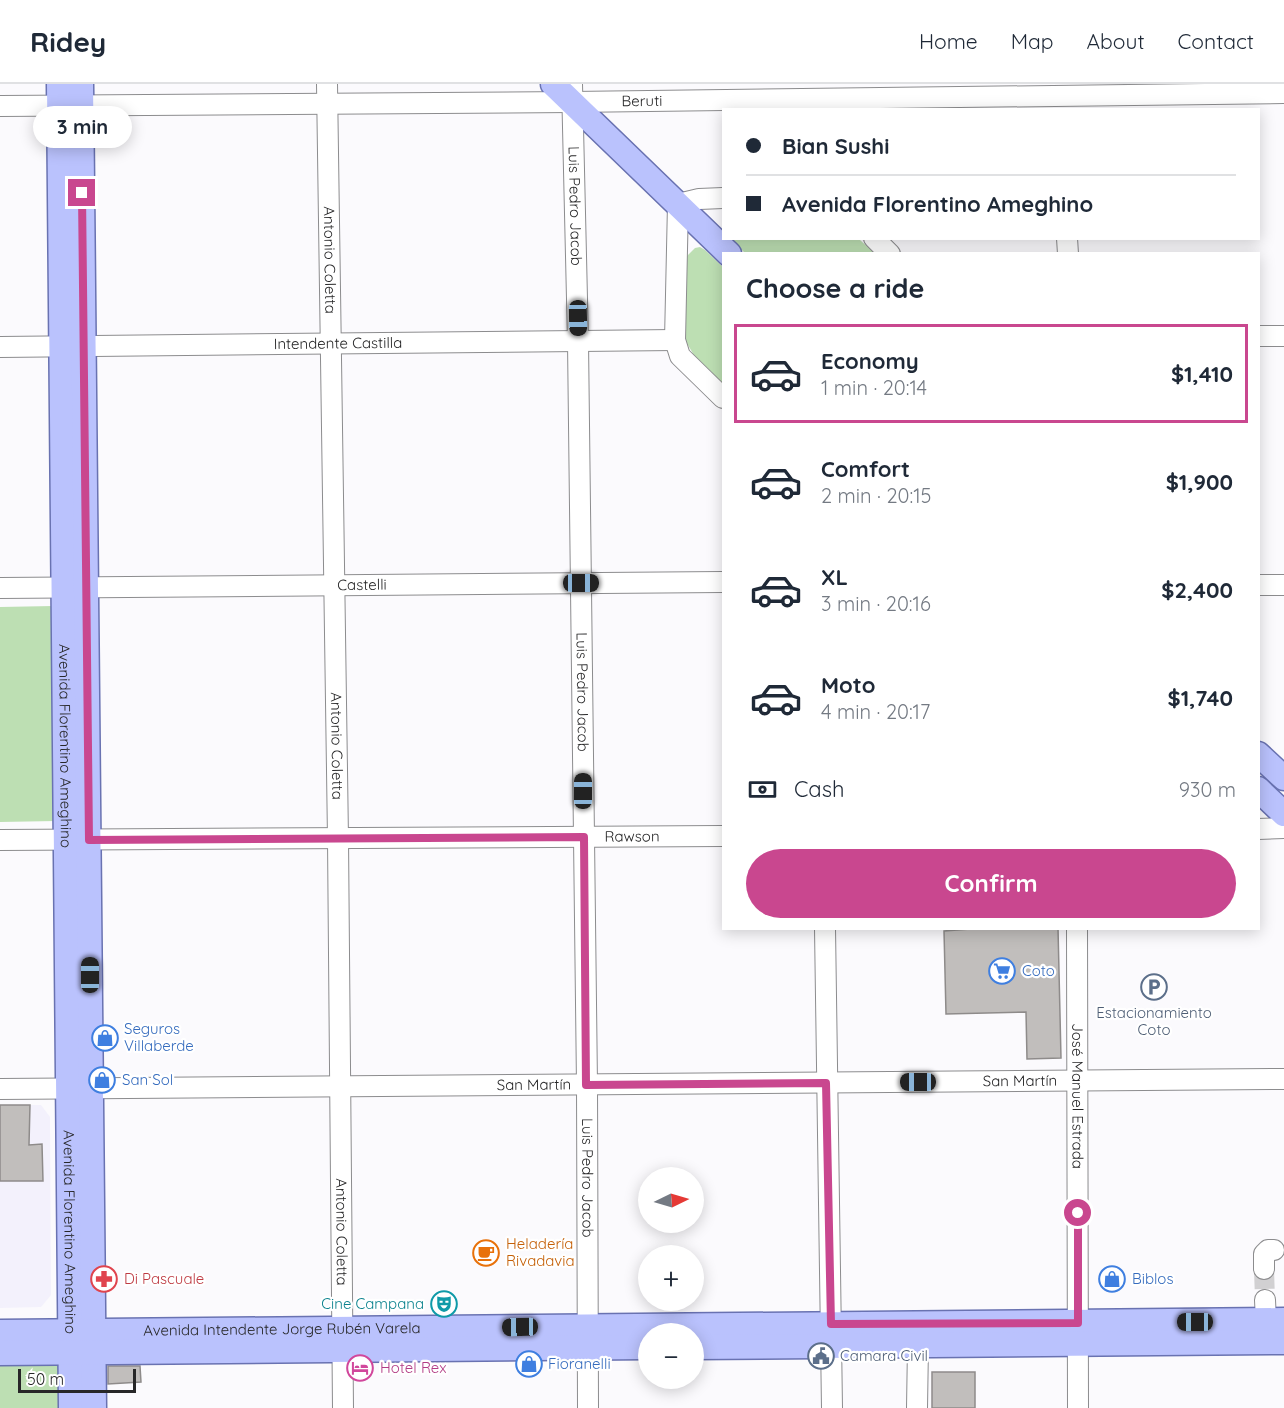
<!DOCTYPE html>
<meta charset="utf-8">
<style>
body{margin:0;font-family:Quicksand,sans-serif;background:#f2f2f3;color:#1f2937;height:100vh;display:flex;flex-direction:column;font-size:22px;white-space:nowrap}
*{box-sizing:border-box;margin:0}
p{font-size:20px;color:#747a83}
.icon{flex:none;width:33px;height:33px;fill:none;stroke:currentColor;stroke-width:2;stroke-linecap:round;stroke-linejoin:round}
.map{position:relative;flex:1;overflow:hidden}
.side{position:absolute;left:722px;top:168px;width:538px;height:678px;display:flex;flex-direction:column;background:#fff;border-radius:0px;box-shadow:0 3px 15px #0003}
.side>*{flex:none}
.hud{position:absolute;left:722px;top:24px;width:538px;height:132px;border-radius:0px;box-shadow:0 3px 15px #0003;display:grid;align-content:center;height:132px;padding:0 24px;background:#fff}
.needle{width:39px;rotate:85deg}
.buttons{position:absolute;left:638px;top:1083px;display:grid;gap:12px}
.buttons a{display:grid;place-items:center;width:66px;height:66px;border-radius:50%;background:#fff;box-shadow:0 3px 15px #0003;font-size:30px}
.scale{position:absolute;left:18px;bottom:15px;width:118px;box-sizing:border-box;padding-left:6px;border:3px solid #272728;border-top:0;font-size:16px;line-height:21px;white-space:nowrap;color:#272728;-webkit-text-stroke:4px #fff;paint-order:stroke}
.end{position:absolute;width:27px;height:27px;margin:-14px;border:8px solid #c9478f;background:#fff;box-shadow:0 0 0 3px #fff}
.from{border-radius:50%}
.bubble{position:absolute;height:42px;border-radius:21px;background:#fff;box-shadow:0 3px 15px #0003;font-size:20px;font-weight:700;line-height:42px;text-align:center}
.car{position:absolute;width:18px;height:36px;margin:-18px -9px;border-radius:8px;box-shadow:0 0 4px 2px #0007;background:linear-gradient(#222 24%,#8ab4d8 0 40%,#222 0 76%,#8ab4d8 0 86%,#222 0)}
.hud b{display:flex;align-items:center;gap:21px;height:57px;font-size:22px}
.hud b+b{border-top:2px solid #e0e1e3}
.hud i{width:15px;height:15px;background:#1f2937}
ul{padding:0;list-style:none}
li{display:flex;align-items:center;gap:18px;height:99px;margin:0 12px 9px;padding:0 12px;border:3px solid transparent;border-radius:0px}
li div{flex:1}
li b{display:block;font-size:22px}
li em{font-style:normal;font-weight:700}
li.active{border-color:#c9478f}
li>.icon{width:54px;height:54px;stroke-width:1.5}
h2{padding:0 24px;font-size:27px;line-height:72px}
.pay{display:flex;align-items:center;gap:15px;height:66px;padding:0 24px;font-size:22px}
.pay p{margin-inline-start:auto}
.button{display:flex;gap:12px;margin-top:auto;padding:12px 24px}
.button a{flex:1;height:69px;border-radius:36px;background:#c9478f;color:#fff;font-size:24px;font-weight:700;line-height:69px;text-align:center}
header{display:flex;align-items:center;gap:36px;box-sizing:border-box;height:84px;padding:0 30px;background:#fff;border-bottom:2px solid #e0e1e3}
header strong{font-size:28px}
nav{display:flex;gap:33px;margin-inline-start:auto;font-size:21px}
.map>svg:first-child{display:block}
.built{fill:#f3f1fc}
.green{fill:#bddfb3}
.building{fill:#c1bebc;stroke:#8e8b8a;stroke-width:1.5}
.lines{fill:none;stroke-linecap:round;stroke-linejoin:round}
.minor-tunnel{stroke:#d1d0d2;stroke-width:20;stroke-dasharray:20 10;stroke-linecap:butt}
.minor-casing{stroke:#8c8c8e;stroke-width:22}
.major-casing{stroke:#6972b1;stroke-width:27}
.minor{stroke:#fff;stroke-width:20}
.major{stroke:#bac2fd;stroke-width:24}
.route{stroke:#c9478f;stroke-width:8}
.labels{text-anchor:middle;stroke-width:4.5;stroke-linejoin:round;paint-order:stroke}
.street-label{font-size:15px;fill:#272728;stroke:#fff}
.shop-label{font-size:15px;fill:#366cbe;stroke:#fff;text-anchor:start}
.service-label{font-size:15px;fill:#4e5e75;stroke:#fff}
.food-label{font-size:15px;fill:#c56008;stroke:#fff;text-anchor:start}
.health-label{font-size:15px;fill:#be3a42;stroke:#fff;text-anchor:start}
.culture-label{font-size:15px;fill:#0d838f;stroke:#fff;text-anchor:end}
.hotel-label{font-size:15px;fill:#b23c85;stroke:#fff;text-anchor:start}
</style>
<header>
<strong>Ridey</strong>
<nav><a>Home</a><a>Map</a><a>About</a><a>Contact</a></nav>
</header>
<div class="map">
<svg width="1284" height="1324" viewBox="0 0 1284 1324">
<rect width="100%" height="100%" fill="#fbfafd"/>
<polygon class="built" points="0,1021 41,1021 50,1033 51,1211 41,1223 0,1224"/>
<g class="green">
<polygon points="730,155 859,155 874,169 745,169"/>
<polygon points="700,163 705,166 723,183 723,301 695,273 685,256 687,172 695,164"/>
<polygon points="53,522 56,737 0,738 0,523"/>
<polygon points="0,1275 60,1278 66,1324 0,1324"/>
</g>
<g class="building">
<polygon points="984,844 1058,844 1061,974 1027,975 1026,928 946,930 944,847"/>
<polygon points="0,1021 30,1021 29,1061 42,1060 43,1097 0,1097"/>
<polygon points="108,1282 140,1282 141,1298 108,1300"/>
<rect x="932" y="1288" width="43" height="36"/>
</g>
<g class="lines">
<polyline class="minor-tunnel" points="1264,1185 1265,1216"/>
<g class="minor-casing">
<g id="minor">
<path id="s1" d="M327,0l11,755 5,569"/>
<path id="s2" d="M572,0l6,258 9,743 1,323"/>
<path id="s3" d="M0,22l572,-4 712,-9"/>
<polyline points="723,114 699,115 678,120 675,256 680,272 723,314"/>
<polyline points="874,154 890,170"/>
<polyline points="1067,154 1068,170"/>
<polyline points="1258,252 1284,252"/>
<path id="s4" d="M0,263l675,-7"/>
<polyline points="1258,501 1284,501"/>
<path id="s5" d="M0,504l723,-6"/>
<polyline points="1258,745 1284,744"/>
<path id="s6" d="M0,756l723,-4"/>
<polyline points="825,844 832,1324"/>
<path id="s7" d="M1077,844l1,480"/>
<path id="s8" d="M0,1005l1284,-10"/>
<polyline points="1264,1185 1264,1170 1268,1166 1274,1166"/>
<polyline points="1265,1216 1266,1237"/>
<polyline points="917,1324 918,1262"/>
</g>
</g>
<g class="major-casing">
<g id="major">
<path id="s9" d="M59,0l12,1324"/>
<polyline points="81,0 94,1324"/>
<polyline points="553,0 729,170"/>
<polyline points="1258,670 1284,694"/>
<polyline points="1258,705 1284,730"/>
<path id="s10" d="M0,1248l1284,-12"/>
<polyline points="693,1263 1284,1258"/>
<polyline points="0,1269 648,1263"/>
</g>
</g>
<use href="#minor" class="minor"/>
<use href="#major" class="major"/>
</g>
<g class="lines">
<polyline class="route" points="82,109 89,756 584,753 586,1001 826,999 831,1240 1078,1239 1078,1129"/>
</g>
<defs>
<g id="supermarket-ring" transform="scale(1.35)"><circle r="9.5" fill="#fff" stroke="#3f7fe0" stroke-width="1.5"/><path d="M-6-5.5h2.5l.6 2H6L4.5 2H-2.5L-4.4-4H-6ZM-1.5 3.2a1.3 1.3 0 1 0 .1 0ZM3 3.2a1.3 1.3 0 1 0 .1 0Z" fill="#3f7fe0"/></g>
<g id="parking-ring" transform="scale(1.35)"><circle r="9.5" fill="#fff" stroke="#5c6f8a" stroke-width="1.5"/><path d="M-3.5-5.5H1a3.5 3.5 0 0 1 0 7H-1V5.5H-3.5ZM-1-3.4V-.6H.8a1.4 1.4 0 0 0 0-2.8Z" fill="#5c6f8a"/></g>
<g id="shop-ring" transform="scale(1.35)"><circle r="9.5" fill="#fff" stroke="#3f7fe0" stroke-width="1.5"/><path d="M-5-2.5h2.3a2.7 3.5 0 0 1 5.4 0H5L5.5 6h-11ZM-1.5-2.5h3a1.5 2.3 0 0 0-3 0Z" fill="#3f7fe0"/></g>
<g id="cafe-ring" transform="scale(1.35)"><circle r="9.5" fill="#fff" stroke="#e8710a" stroke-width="1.5"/><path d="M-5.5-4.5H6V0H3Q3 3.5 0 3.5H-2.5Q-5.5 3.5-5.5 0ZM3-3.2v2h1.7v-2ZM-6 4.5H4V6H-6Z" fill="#e8710a"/></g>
<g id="pharmacy-ring" transform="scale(1.35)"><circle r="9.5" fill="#fff" stroke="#e0444e" stroke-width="1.5"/><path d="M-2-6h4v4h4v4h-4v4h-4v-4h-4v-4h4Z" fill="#e0444e"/></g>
<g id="theatre-ring" transform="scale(1.35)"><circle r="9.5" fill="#fff" stroke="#0f9aa8" stroke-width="1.5"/><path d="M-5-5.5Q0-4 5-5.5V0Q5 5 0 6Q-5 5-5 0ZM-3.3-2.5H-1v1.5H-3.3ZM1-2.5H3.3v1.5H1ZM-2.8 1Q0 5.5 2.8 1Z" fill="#0f9aa8"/></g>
<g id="civic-ring" transform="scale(1.35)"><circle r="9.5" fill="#fff" stroke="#5c6f8a" stroke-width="1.5"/><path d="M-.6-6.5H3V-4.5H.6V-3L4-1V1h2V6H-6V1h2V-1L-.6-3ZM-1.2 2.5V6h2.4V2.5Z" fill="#5c6f8a"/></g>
<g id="hotel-ring" transform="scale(1.35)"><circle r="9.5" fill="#fff" stroke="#d1479c" stroke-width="1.5"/><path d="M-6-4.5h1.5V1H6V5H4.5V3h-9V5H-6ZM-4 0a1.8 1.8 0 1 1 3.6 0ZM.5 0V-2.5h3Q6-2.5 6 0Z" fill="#d1479c"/></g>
</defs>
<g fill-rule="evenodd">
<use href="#supermarket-ring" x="1002" y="887"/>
<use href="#parking-ring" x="1154" y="903"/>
<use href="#shop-ring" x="105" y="954"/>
<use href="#shop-ring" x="102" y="996"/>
<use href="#cafe-ring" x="486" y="1169"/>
<use href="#pharmacy-ring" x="104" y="1195"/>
<use href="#shop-ring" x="1112" y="1195"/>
<use href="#theatre-ring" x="444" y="1220"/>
<use href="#civic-ring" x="821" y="1272"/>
<use href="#shop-ring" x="529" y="1280"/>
<use href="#hotel-ring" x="360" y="1284"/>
</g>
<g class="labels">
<g class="street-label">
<text dy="5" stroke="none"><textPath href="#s3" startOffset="642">Beruti</textPath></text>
<text dy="5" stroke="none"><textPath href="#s2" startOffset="122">Luis Pedro Jacob</textPath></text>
<text dy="5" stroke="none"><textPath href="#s1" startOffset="176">Antonio Coletta</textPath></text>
<text dy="5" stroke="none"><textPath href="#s4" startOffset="338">Intendente Castilla</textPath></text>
<text dy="5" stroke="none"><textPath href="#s5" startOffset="362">Castelli</textPath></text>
<text dy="5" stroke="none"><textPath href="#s2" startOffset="608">Luis Pedro Jacob</textPath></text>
<text dy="5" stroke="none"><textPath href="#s9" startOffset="662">Avenida Florentino Ameghino</textPath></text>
<text dy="5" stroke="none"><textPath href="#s1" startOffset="662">Antonio Coletta</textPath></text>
<text dy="5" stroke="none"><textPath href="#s6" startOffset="632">Rawson</textPath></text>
<text dy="5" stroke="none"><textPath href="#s8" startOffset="1020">San Martín</textPath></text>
<text dy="5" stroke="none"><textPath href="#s8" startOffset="534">San Martín</textPath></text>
<text dy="5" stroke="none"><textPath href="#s7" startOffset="168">José Manuel Estrada</textPath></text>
<text dy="5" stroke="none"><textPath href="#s2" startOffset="1094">Luis Pedro Jacob</textPath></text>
<text dy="5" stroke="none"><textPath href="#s9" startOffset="1148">Avenida Florentino Ameghino</textPath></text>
<text dy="5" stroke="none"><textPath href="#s1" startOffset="1148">Antonio Coletta</textPath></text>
<text dy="5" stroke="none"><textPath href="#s10" startOffset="282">Avenida Intendente Jorge Rubén Varela</textPath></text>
</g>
<g class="shop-label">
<text x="1022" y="892">Coto</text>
<text x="124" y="950">Seguros<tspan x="124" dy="17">Villaberde</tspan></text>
<text x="122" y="1001">San Sol</text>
<text x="1132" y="1200">Biblos</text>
<text x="548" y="1285">Fioranelli</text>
</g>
<g class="service-label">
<text x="1154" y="934">Estacionamiento<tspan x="1154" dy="17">Coto</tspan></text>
<text x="840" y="1277" text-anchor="start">Camara Civil</text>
</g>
<g class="food-label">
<text x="506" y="1165">Heladería<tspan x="506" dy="17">Rivadavia</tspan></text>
</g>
<g class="health-label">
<text x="124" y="1200">Di Pascuale</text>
</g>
<g class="culture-label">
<text x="424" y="1225">Cine Campana</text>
</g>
<g class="hotel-label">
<text x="380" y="1289">Hotel Rex</text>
</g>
</g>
</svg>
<div class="buttons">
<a><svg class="needle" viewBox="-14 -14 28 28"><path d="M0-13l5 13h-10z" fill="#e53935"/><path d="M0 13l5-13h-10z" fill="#747a83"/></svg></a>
<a>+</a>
<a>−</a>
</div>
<div class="scale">50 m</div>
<i class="end from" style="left:1078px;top:1129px"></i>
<i class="end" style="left:82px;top:109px"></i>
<div class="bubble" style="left:33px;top:22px;width:99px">3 min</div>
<i class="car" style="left:578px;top:234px;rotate:179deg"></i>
<i class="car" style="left:581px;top:499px;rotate:90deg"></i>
<i class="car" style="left:583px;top:707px;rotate:0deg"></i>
<i class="car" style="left:90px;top:891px;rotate:0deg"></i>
<i class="car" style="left:918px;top:998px;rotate:270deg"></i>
<i class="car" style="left:1195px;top:1238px;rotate:270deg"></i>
<i class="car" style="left:520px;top:1243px;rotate:269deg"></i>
<div class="hud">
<b><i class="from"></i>Bian Sushi</b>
<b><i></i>Avenida Florentino Ameghino</b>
</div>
<section class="side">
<h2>Choose a ride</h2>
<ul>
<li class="active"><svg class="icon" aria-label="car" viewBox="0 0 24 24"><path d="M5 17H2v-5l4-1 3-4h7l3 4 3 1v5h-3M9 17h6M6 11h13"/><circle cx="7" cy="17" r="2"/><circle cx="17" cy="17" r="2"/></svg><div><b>Economy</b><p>1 min · 20:14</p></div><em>$1,410</em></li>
<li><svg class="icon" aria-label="car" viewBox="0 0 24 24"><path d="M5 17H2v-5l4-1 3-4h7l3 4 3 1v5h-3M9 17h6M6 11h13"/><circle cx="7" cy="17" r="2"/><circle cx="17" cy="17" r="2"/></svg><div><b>Comfort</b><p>2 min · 20:15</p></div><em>$1,900</em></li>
<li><svg class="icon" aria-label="car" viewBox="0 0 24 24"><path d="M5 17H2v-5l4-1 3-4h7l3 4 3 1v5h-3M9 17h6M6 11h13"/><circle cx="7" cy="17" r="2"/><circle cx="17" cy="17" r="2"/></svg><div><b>XL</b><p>3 min · 20:16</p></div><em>$2,400</em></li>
<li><svg class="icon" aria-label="car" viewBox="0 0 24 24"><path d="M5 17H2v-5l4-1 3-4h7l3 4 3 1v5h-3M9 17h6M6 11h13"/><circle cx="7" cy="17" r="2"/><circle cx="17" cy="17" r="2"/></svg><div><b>Moto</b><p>4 min · 20:17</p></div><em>$1,740</em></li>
</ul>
<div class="pay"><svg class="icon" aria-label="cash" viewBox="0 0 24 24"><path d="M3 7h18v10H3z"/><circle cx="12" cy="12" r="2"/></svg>Cash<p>930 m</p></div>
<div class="button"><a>Confirm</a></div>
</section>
</div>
